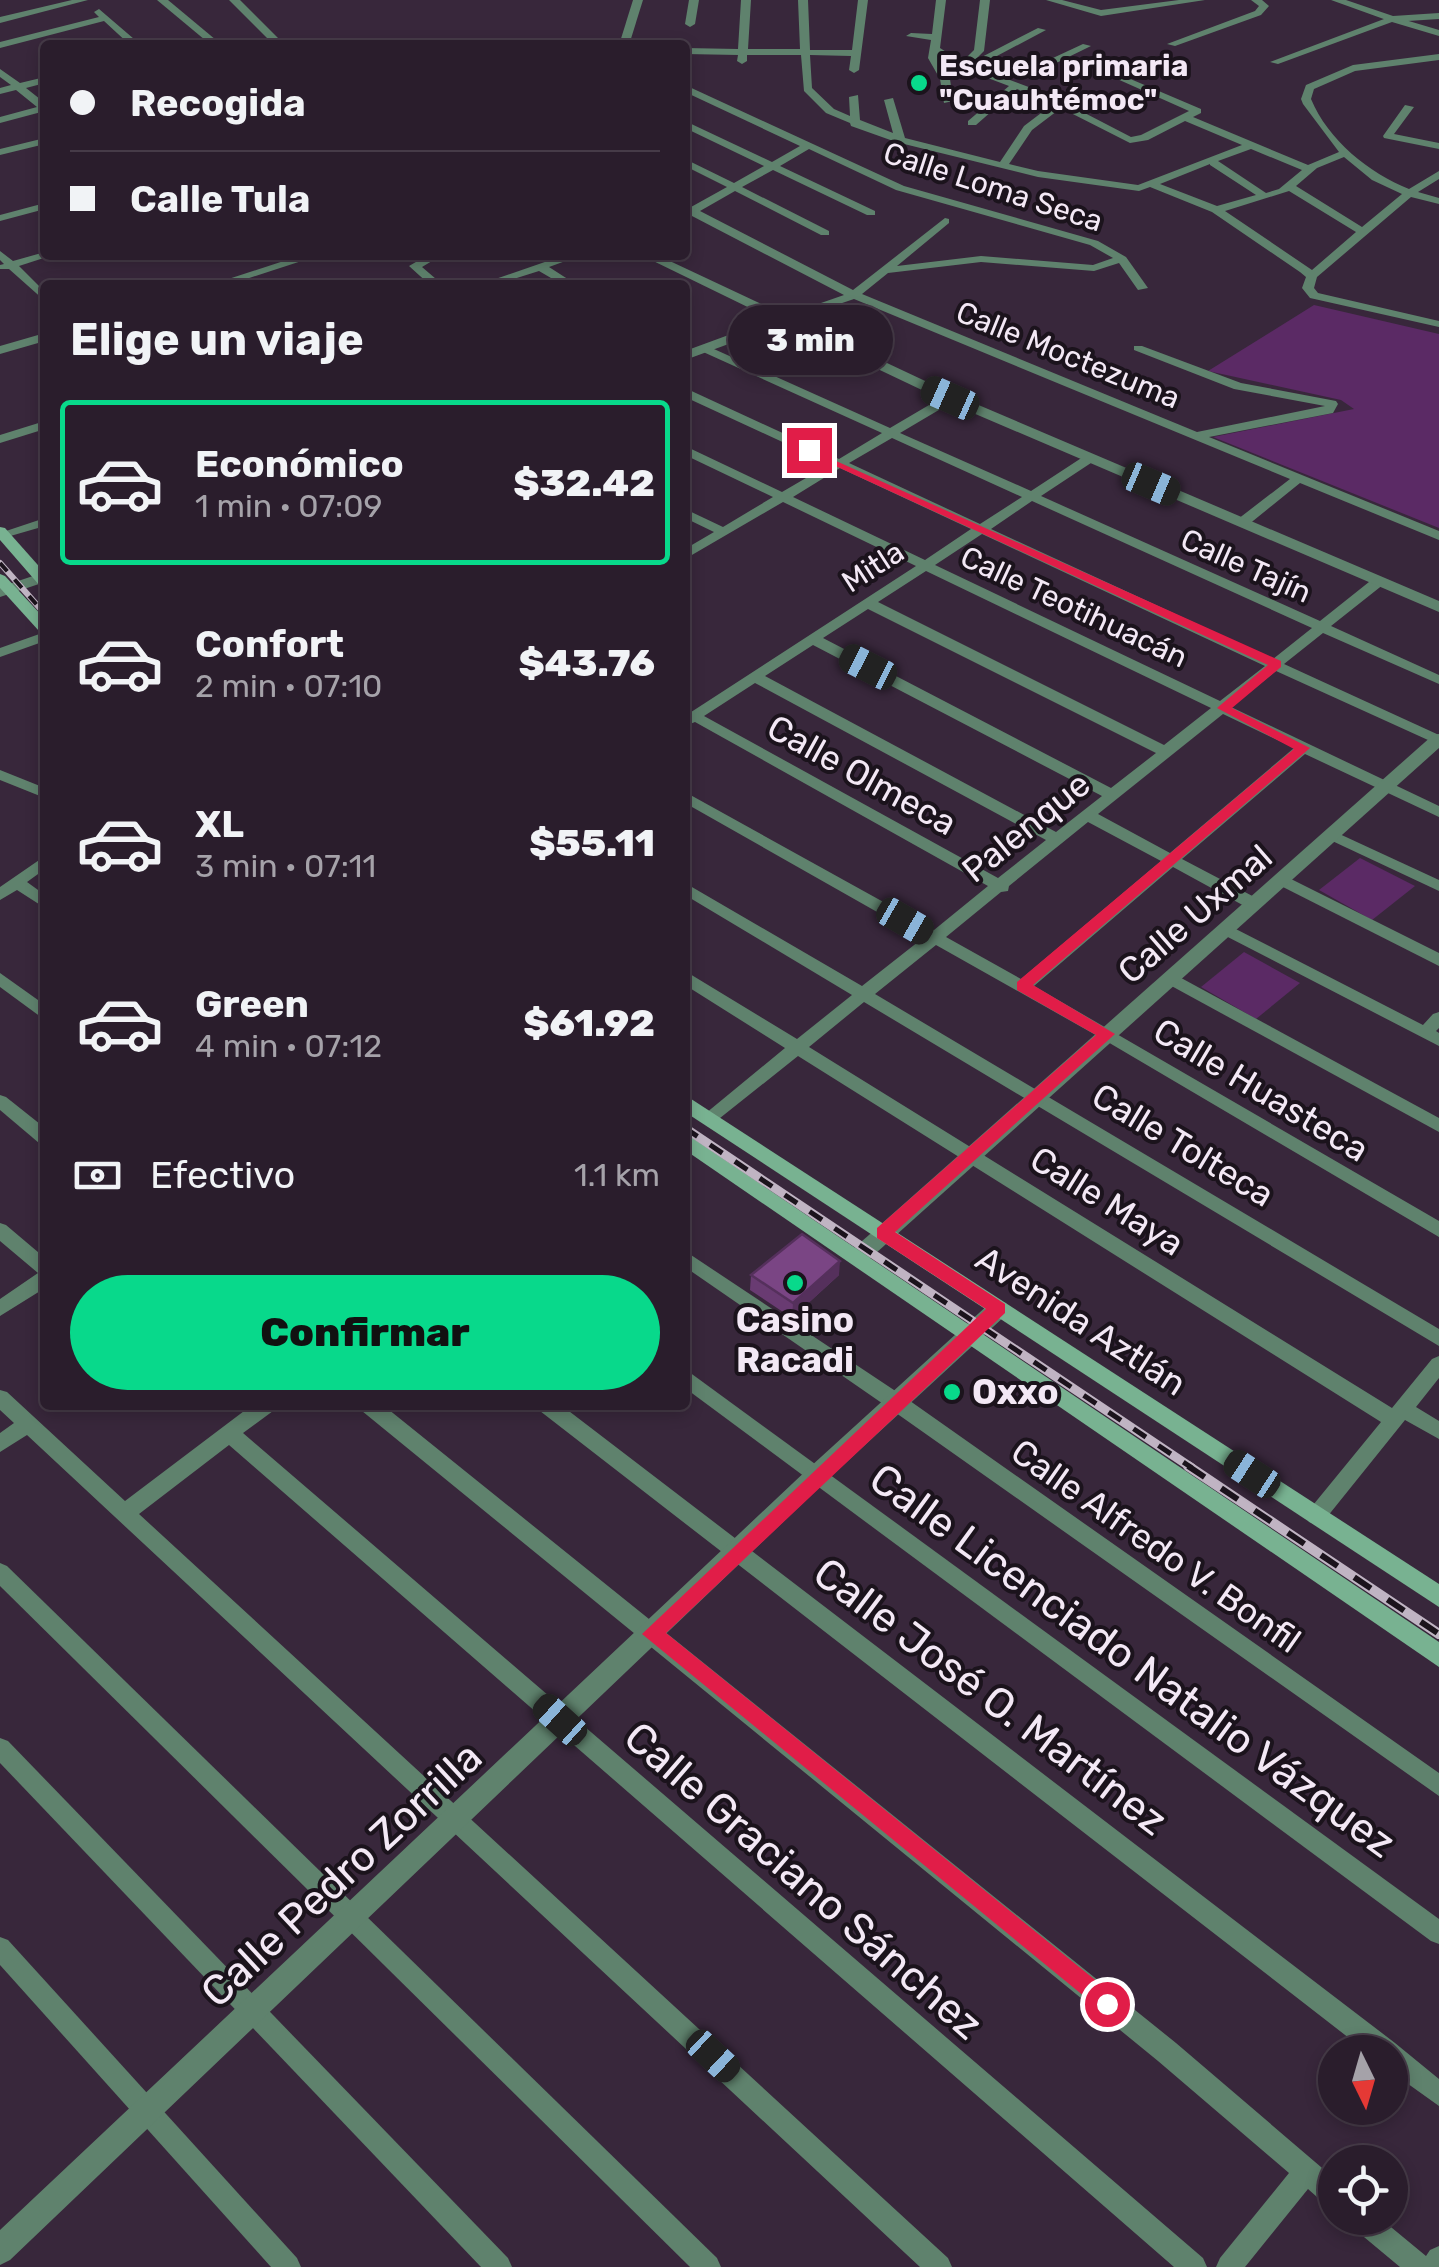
<!DOCTYPE html>
<html lang="es">
<meta charset="utf-8">
<style>
body{margin:0;font-family:Rubik,sans-serif;background:#322634;color:#f1f3f6;height:100vh;display:flex;flex-direction:column;font-size:38px;white-space:nowrap}
*{box-sizing:border-box;margin:0}
p{font-size:32px;color:#a5a2a9}
.icon{flex:none;width:55px;height:55px;fill:none;stroke:currentColor;stroke-width:2;stroke-linecap:round;stroke-linejoin:round}
.map{position:relative;flex:1;overflow:hidden}
.drawer{position:absolute;left:40px;top:280px;width:650px;height:1130px;display:flex;flex-direction:column;background:#2a1d2c;border-radius:10px;box-shadow:0 5px 15px #0003,0 0 0 2px #463b48}
.drawer>*{flex:none}
.guide{position:absolute;left:40px;top:40px;width:650px;height:220px;border-radius:10px;box-shadow:0 5px 15px #0003,0 0 0 2px #463b48;display:grid;align-content:center;height:220px;padding:0 30px;background:#2a1d2c}
.needle{width:65px;rotate:175deg}
.fabs{position:absolute;left:1318px;top:2035px;display:grid;gap:20px}
.fabs a{display:grid;place-items:center;width:90px;height:90px;border-radius:50%;background:#2a1d2c;box-shadow:0 5px 15px #0003,0 0 0 2px #463b48;font-size:50px}
.end{position:absolute;width:45px;height:45px;margin:-22px;border:12px solid #e11d48;background:#fff;box-shadow:0 0 0 5px #fff}
.from{border-radius:50%}
.bubble{position:absolute;height:70px;border-radius:35px;background:#2a1d2c;box-shadow:0 5px 15px #0003,0 0 0 2px #463b48;font-size:32px;font-weight:800;line-height:70px;text-align:center}
.car{position:absolute;width:30px;height:60px;margin:-30px -15px;border-radius:12px;box-shadow:0 0 8px 2px #0007;background:linear-gradient(#222 24%,#8ab4d8 0 40%,#222 0 76%,#8ab4d8 0 86%,#222 0)}
.guide b{display:flex;align-items:center;gap:35px;height:95px;font-size:38px}
.guide b+b{border-top:2px solid #463b48}
.guide i{width:25px;height:25px;background:#f1f3f6}
ul{padding:0;list-style:none}
li{display:flex;align-items:center;gap:30px;height:165px;margin:0 20px 15px;padding:0 10px;border:5px solid transparent;border-radius:10px}
li div{flex:1}
li b{display:block;font-size:38px}
li em{font-style:normal;font-weight:800}
li.current{border-color:#08d98b}
li>.icon{width:90px;height:90px;stroke-width:1.5}
h2{padding:0 30px;font-size:45px;line-height:120px}
.pay{display:flex;align-items:center;gap:25px;height:110px;padding:0 30px;font-size:38px}
.pay p{margin-inline-start:auto}
.cta{display:flex;gap:20px;margin-top:auto;padding:20px 30px}
.cta a{flex:1;height:115px;border-radius:60px;background:#08d98b;color:#111;font-size:40px;font-weight:800;line-height:115px;text-align:center}
.map>svg:first-child{display:block}
.green{fill:#5b2a65}
.lines{fill:none;stroke-linecap:round;stroke-linejoin:round}
.minor{fill:#5f826d;fill-rule:evenodd}
.tertiary{fill:#5f826d;fill-rule:evenodd}
.secondary{fill:#78b291;fill-rule:evenodd}
.rail-far2-casing{stroke:#c0b4c3;stroke-width:6}
.rail-far1-casing{stroke:#c0b4c3;stroke-width:9}
.rail-casing{stroke:#c0b4c3;stroke-width:10}
.rail-far2{stroke:#1b131c;stroke-width:4;stroke-dasharray:11;stroke-linecap:butt}
.rail-far1{stroke:#1b131c;stroke-width:5;stroke-dasharray:15;stroke-linecap:butt}
.rail{stroke:#1b131c;stroke-width:6;stroke-dasharray:20;stroke-linecap:butt}
.wall{fill:#693b72}
.shaded-wall{fill:#55305c}
.building{fill:#7a4584;stroke:#55305c;stroke-width:2.5}
.route{fill:#e11d48}
.poi-dot{fill:#08d98b;stroke:#1b131c;stroke-width:4}
.labels{text-anchor:middle;stroke-width:8;stroke-linejoin:round;paint-order:stroke}
.far-poi-label{font-size:30px;font-weight:bold;fill:#f3e8f5;stroke:#1b131c;text-anchor:start}
.far-street-label{font-size:30px;fill:#f3e8f5;stroke:#1b131c}
.street-label{font-size:35px;fill:#f3e8f5;stroke:#1b131c}
.poi-label{font-size:35px;font-weight:bold;fill:#f3e8f5;stroke:#1b131c}
.near-street-label{font-size:42px;fill:#f3e8f5;stroke:#1b131c}
</style>
<div class="map">
<svg width="1439" height="2267" viewBox="0 0 1439 2267">
<rect width="100%" height="100%" fill="#38273b"/>
<g class="green">
<polygon points="1314,305 1439,334 1439,528 1213,437 1354,409 1341,400 1208,371"/>
<polygon points="1360,858 1415,886 1372,920 1319,890"/>
<polygon points="1244,952 1300,983 1256,1019 1201,987"/>
</g>
<g class="lines">
<g class="minor">
<polygon points="72,0 88,0 0,23 0,17"/>
<polygon points="157,0 168,0 222,45 211,45"/>
<polygon points="633,0 643,0 629,45 619,45"/>
<polygon points="689,0 699,0 695,24 690,27 685,24"/>
<path d="M741,0h10l-3,49h52l-2,-49h10l2,50h42l6,-50h10l-9,70 -5,3 -5,-3 2,-14 -41,-1 2,33 22,21 16,7 -1,-19 9,-2 2,25 33,13 -9,-33 9,-2 12,40 95,24 24,-36 29,-22 -36,-15 -41,36h-8v-4l41,-35 -53,-20 -18,-11 12,24 3,22 -9,2 -4,-24 -12,-21 3,-18 -25,-4 5,-3 21,1 4,-34h10l-6,48 22,14 88,33 81,42 10,-2 48,-24 -83,-37 8,-2 87,37v4l-8,4 115,48 31,-13 -36,-48 -2,-5 5,-14 47,-20 86,-11v6l-84,11 -41,18 -3,10c17,41 58,74 98,90l30,-18v8l-21,13 21,6v6l-28,-7 -94,80 -3,11 4,5 121,28v6l-129,-29 -8,-10 4,-11 -6,-5 -88,-60 -62,-25 -11,4 -101,-14 -142,-35 -45,-16 -1,-3 -24,-10 -22,-22 -3,-36h-54v6l-5,3 -5,-3 1,-6 -53,-1v-6l53,1zM1061,108l69,35 18,-3 37,-19 57,24 -104,40 -100,-14 -29,-7 23,-34zM1251,149l51,21 -23,19 -13,4 -48,-32zM1344,157l28,23 30,14 -40,33 -66,-41 21,-18zM1210,164v1l46,30 -39,11 -57,-22zM1289,191l67,41 -44,38 -87,-59z"/>
<polygon points="980,0 990,0 984,51 974,61 1038,28 1046,30 980,65 974,65 973,61 966,62 966,58 974,50"/>
<polygon points="1046,0 1062,0 1101,10 1179,0 1205,0 1101,16"/>
<polygon points="1251,0 1262,0 1269,6 1261,15 1175,46 1167,44 1255,11 1259,6"/>
<polygon points="99,9 141,45 130,45 104,21 0,48 0,42 99,17 94,12"/>
<polygon points="1392,16 1439,30 1439,36 1392,22 1278,64 1270,62"/>
<polygon points="1083,44 1091,46 1046,68 1009,78 1004,75 1040,64"/>
<polygon points="0,69 20,83 45,77 45,83 26,88 45,103 45,111 0,123 0,117 37,107 16,90 0,94 0,88 11,85 0,77"/>
<path d="M685,85l219,101 194,55 28,16 22,31 -10,2 -19,-27 -25,8 -113,-9 -93,11 -26,21 335,138 128,-26 -91,-17 -100,-39v-4h8l99,37 95,18 2,3 -5,9 -124,24 230,94v9l-139,-57 -52,42h-10v-6l52,-40 -436,-180 -71,24h-8v-4l69,-24 -152,-79 -7,2v-13l6,2 36,-20 -42,-21v-7l49,24 30,-17 -79,-38v-7l87,41 28,-16 -115,-54zM809,149l87,41 194,55 23,13 -20,7 -112,-9 -84,10 52,-43v-4l-4,-1 -92,72 -153,-79 35,-20 86,44h8v-4l-87,-44 31,-17 94,45h8v-4l-95,-45z"/>
<polygon points="1405,105 1414,107 1394,134 1439,143 1439,149 1384,138 1383,136"/>
<polygon points="45,138 45,144 0,155 0,149"/>
<polygon points="45,203 45,209 0,221 0,215"/>
<polygon points="0,251 13,261 45,252 45,255 53,255 19,266 45,292 45,301 9,269 0,269 0,265 4,264 0,260"/>
<polygon points="302,255 320,255 228,285 210,285"/>
<polygon points="428,255 442,255 422,267 443,285 430,285 409,266"/>
<polygon points="565,255 582,255 549,267 577,285 563,285 539,271 495,285 478,285"/>
<polygon points="45,333 45,341 0,354 0,346"/>
<path d="M705,345l185,83 56,-33h8v6l-54,32 131,58 55,-36h8v6l-53,35 279,125 54,-43h10v6l-53,42 108,49v9l-116,-51 -39,31 155,71v10l-163,-74 -45,36 208,99v11l-134,-63 -123,105 78,41 2,4 -2,4h-12l-75,-41 -139,119 405,235v16l-338,-199 -165,-93 -61,49 564,335v17l-575,-344 -55,45 583,361 40,-49 7,-3v22l-23,29 23,14v18l-34,-19 -82,102 -7,3 -7,-3 -3,-6 3,-6 72,-88 -583,-366 -83,66 -6,2 -9,-6 85,-70 -100,-63v-14l112,68 55,-44 -167,-100v-12l177,103 61,-48 -238,-135v-11l249,138 54,-44 -293,-164 -10,4v-10l231,-150 -133,-64 -98,57v-10l29,-17 -29,-14v-9l38,18 50,-30 -88,-42v-9l97,46 48,-28 -145,-67v-9l154,71 43,-26 -181,-82 -2,-2zM892,438l130,59 -42,27 -131,-61zM840,468l131,61 -46,31 -132,-63zM1032,501l280,127 -39,31 -282,-130zM982,534l283,132 -45,35 -285,-136zM926,571l285,137 -47,37 -286,-143zM868,609l288,144 -45,35 -288,-150zM813,645l289,151 -46,36 -291,-156zM755,683l291,157 -48,38 -294,-162zM1223,714l71,34 -124,105 -72,-39zM1088,822l73,39 -140,118 -75,-42 55,-45 7,-1 1,-5z"/>
<polygon points="45,421 45,429 0,443 0,435"/>
<polygon points="45,518 45,526 0,539 0,533"/>
<polygon points="45,632 45,641 0,657 0,648"/>
<polygon points="0,770 45,788 45,798 0,780"/>
<polygon points="1333,831 1439,880 1439,891 1328,839 1325,836"/>
<polygon points="45,856 45,869 27,882 45,895 45,908 17,890 0,900 0,887"/>
<polygon points="1283,875 1439,953 1439,966 1277,884 1275,880 1277,876"/>
<polygon points="1226,924 1423,1025 1433,1014 1439,1012 1439,1028 1436,1031 1439,1033 1439,1046 1220,933 1218,929 1220,925"/>
<polygon points="0,973 45,1005 45,1020 0,987"/>
<polygon points="1172,973 1439,1118 1439,1132 1166,983 1164,979 1166,975"/>
<polygon points="0,1095 6,1097 45,1128 45,1144 39,1143 0,1110"/>
<polygon points="0,1223 6,1225 45,1258 45,1288 0,1316 0,1299 38,1273 0,1241"/>
<polygon points="685,1251 903,1396 1439,1773 1439,1796 889,1408 685,1267"/>
<polygon points="685,1369 1439,1919 1439,1944 1431,1941 685,1388"/>
<polygon points="0,1390 7,1392 125,1501 252,1405 276,1405 273,1411 243,1433 1203,2258 1207,2267 1174,2267 229,1445 139,1514 948,2258 952,2267 920,2267 27,1435 0,1452 0,1433 14,1423 0,1410"/>
<polygon points="359,1405 383,1405 1176,2043 1335,2179 1335,2209 1326,2205 1308,2189 1245,2267 1216,2267 1220,2258 1289,2173 1158,2061 362,1411"/>
<polygon points="537,1405 561,1405 1395,2043 1439,2079 1439,2106 1390,2071 1390,2052 1367,2052 540,1411"/>
<polygon points="0,1563 7,1566 717,2258 721,2267 690,2267 0,1586"/>
<polygon points="0,1738 8,1741 508,2258 512,2267 481,2267 0,1763"/>
<polygon points="0,1937 8,1940 297,2258 301,2267 271,2267 0,1965"/>
<polygon points="1348,2218 1380,2218 1426,2256 1430,2250 1439,2246 1439,2267 1400,2267 1352,2227"/>
</g>
<g class="tertiary">
<polygon points="229,0 240,0 285,45 274,45"/>
<polygon points="1331,0 1346,0 1393,16 1439,13 1439,19 1392,22"/>
<polygon points="641,255 657,255 955,395 1439,601 1439,612 945,401 783,324 685,360 685,351 772,319"/>
<polygon points="45,572 45,582 0,597 0,587"/>
<polygon points="1439,734 1439,748 866,1262 852,1262 848,1256 852,1250 1433,735"/>
<polygon points="998,1301 1006,1303 1009,1309 1006,1315 826,1481 10,2260 0,2265 0,2230 810,1467 990,1303"/>
</g>
<g class="secondary">
<polygon points="0,527 5,528 45,573 45,588 40,586 0,540"/>
<polygon points="0,574 5,576 45,619 45,633 39,631 0,588"/>
<polygon points="685,1095 1439,1584 1439,1607 685,1112"/>
<polygon points="685,1133 1439,1642 1439,1667 685,1150"/>
</g>
<g class="rail-far2-casing">
<polyline id="rail-far2" points="0,563 45,614"/>
</g>
<g class="rail-far1-casing">
<polyline id="rail-far1" points="685,1128 1192,1468"/>
</g>
<g class="rail-casing">
<polyline id="rail" points="1188,1466 1439,1634"/>
</g>
<use href="#rail-far2" class="rail-far2"/>
<use href="#rail-far1" class="rail-far1"/>
<use href="#rail" class="rail"/>
</g>
<polygon class="wall" points="751,1275 839,1275 792,1318 750,1290"/>
<polygon class="shaded-wall" points="840,1261 839,1275 792,1318 793,1303"/>
<polygon class="building" points="802,1234 840,1261 793,1303 751,1275"/>
<polygon class="route" points="805,447 1281,661 1281,667 1232,708 1310,748 1033,985 1115,1034 895,1232 1005,1304 1005,1313 666,1633 1115,1996 1118,2004 1107,2015 642,1634 986,1309 877,1238 877,1228 1096,1035 1017,990 1017,982 1294,749 1217,708 1268,665 805,452"/>
<g class="poi-dot">
<circle cx="919" cy="83" r="10"/>
<circle cx="795" cy="1283" r="10"/>
<circle cx="952" cy="1392" r="10"/>
</g>
<g class="labels">
<g class="far-poi-label">
<text x="939" y="76">Escuela primaria<tspan x="939" dy="34">"Cuauhtémoc"</tspan></text>
</g>
<g class="far-street-label">
<text transform="translate(993 187) rotate(18)" y="10">Calle Loma Seca</text>
<text transform="translate(1068 355) rotate(22)" y="10">Calle Moctezuma</text>
<text transform="translate(1246 566) rotate(24)" y="10">Calle Tajín</text>
<text transform="translate(873 567) rotate(-33)" y="10">Mitla</text>
<text transform="translate(1074 607) rotate(25)" y="10">Calle Teotihuacán</text>
</g>
<g class="street-label">
<text transform="translate(862 775) rotate(29)" y="12">Calle Olmeca</text>
<text transform="translate(1026 827) rotate(-39)" y="12">Palenque</text>
<text transform="translate(1195 914) rotate(-41)" y="12">Calle Uxmal</text>
<text transform="translate(1261 1090) rotate(31)" y="12">Calle Huasteca</text>
<text transform="translate(1183 1145) rotate(31)" y="12">Calle Tolteca</text>
<text transform="translate(1107 1201) rotate(32)" y="12">Calle Maya</text>
<text transform="translate(1081 1321) rotate(33)" y="12">Avenida Aztlán</text>
<text transform="translate(1156 1546) rotate(35)" y="12">Calle Alfredo V. Bonfil</text>
</g>
<g class="poi-label">
<text x="795" y="1332">Casino<tspan x="795" dy="40">Racadi</tspan></text>
<text x="972" y="1404" text-anchor="start">Oxxo</text>
</g>
<g class="near-street-label">
<text transform="translate(1133 1660) rotate(36)" y="15">Calle Licenciado Natalio Vázquez</text>
<text transform="translate(991 1696) rotate(37)" y="15">Calle José O. Martínez</text>
<text transform="translate(341 1874) rotate(-43)" y="15">Calle Pedro Zorrilla</text>
<text transform="translate(804 1880) rotate(41)" y="15">Calle Graciano Sánchez</text>
</g>
</g>
</svg>
<div class="fabs">
<a><svg class="needle" viewBox="-14 -14 28 28"><path d="M0-13l5 13h-10z" fill="#e53935"/><path d="M0 13l5-13h-10z" fill="#a5a2a9"/></svg></a>
<a><svg class="icon" aria-label="locate" viewBox="0 0 24 24"><circle cx="12" cy="12" r="6"/><path d="M12 2v4M12 18v4M2 12h4M18 12h4"/></svg></a>
</div>
<i class="end from" style="left:1107px;top:2004px"></i>
<i class="end" style="left:809px;top:450px"></i>
<div class="bubble" style="left:728px;top:305px;width:165px">3 min</div>
<i class="car" style="left:950px;top:398px;rotate:294deg"></i>
<i class="car" style="left:1151px;top:484px;rotate:113deg"></i>
<i class="car" style="left:868px;top:667px;rotate:297deg"></i>
<i class="car" style="left:905px;top:921px;rotate:120deg"></i>
<i class="car" style="left:1252px;top:1474px;rotate:303deg"></i>
<i class="car" style="left:560px;top:1720px;rotate:312deg"></i>
<i class="car" style="left:713px;top:2056px;rotate:133deg"></i>
<div class="guide">
<b><i class="from"></i>Recogida</b>
<b><i></i>Calle Tula</b>
</div>
<section class="drawer">
<h2>Elige un viaje</h2>
<ul>
<li class="current"><svg class="icon" aria-label="car" viewBox="0 0 24 24"><path d="M5 17H2v-5l4-1 3-4h7l3 4 3 1v5h-3M9 17h6M6 11h13"/><circle cx="7" cy="17" r="2"/><circle cx="17" cy="17" r="2"/></svg><div><b>Económico</b><p>1 min · 07:09</p></div><em>$32.42</em></li>
<li><svg class="icon" aria-label="car" viewBox="0 0 24 24"><path d="M5 17H2v-5l4-1 3-4h7l3 4 3 1v5h-3M9 17h6M6 11h13"/><circle cx="7" cy="17" r="2"/><circle cx="17" cy="17" r="2"/></svg><div><b>Confort</b><p>2 min · 07:10</p></div><em>$43.76</em></li>
<li><svg class="icon" aria-label="car" viewBox="0 0 24 24"><path d="M5 17H2v-5l4-1 3-4h7l3 4 3 1v5h-3M9 17h6M6 11h13"/><circle cx="7" cy="17" r="2"/><circle cx="17" cy="17" r="2"/></svg><div><b>XL</b><p>3 min · 07:11</p></div><em>$55.11</em></li>
<li><svg class="icon" aria-label="car" viewBox="0 0 24 24"><path d="M5 17H2v-5l4-1 3-4h7l3 4 3 1v5h-3M9 17h6M6 11h13"/><circle cx="7" cy="17" r="2"/><circle cx="17" cy="17" r="2"/></svg><div><b>Green</b><p>4 min · 07:12</p></div><em>$61.92</em></li>
</ul>
<div class="pay"><svg class="icon" aria-label="cash" viewBox="0 0 24 24"><path d="M3 7h18v10H3z"/><circle cx="12" cy="12" r="2"/></svg>Efectivo<p>1.1 km</p></div>
<div class="cta"><a>Confirmar</a></div>
</section>
</div>
